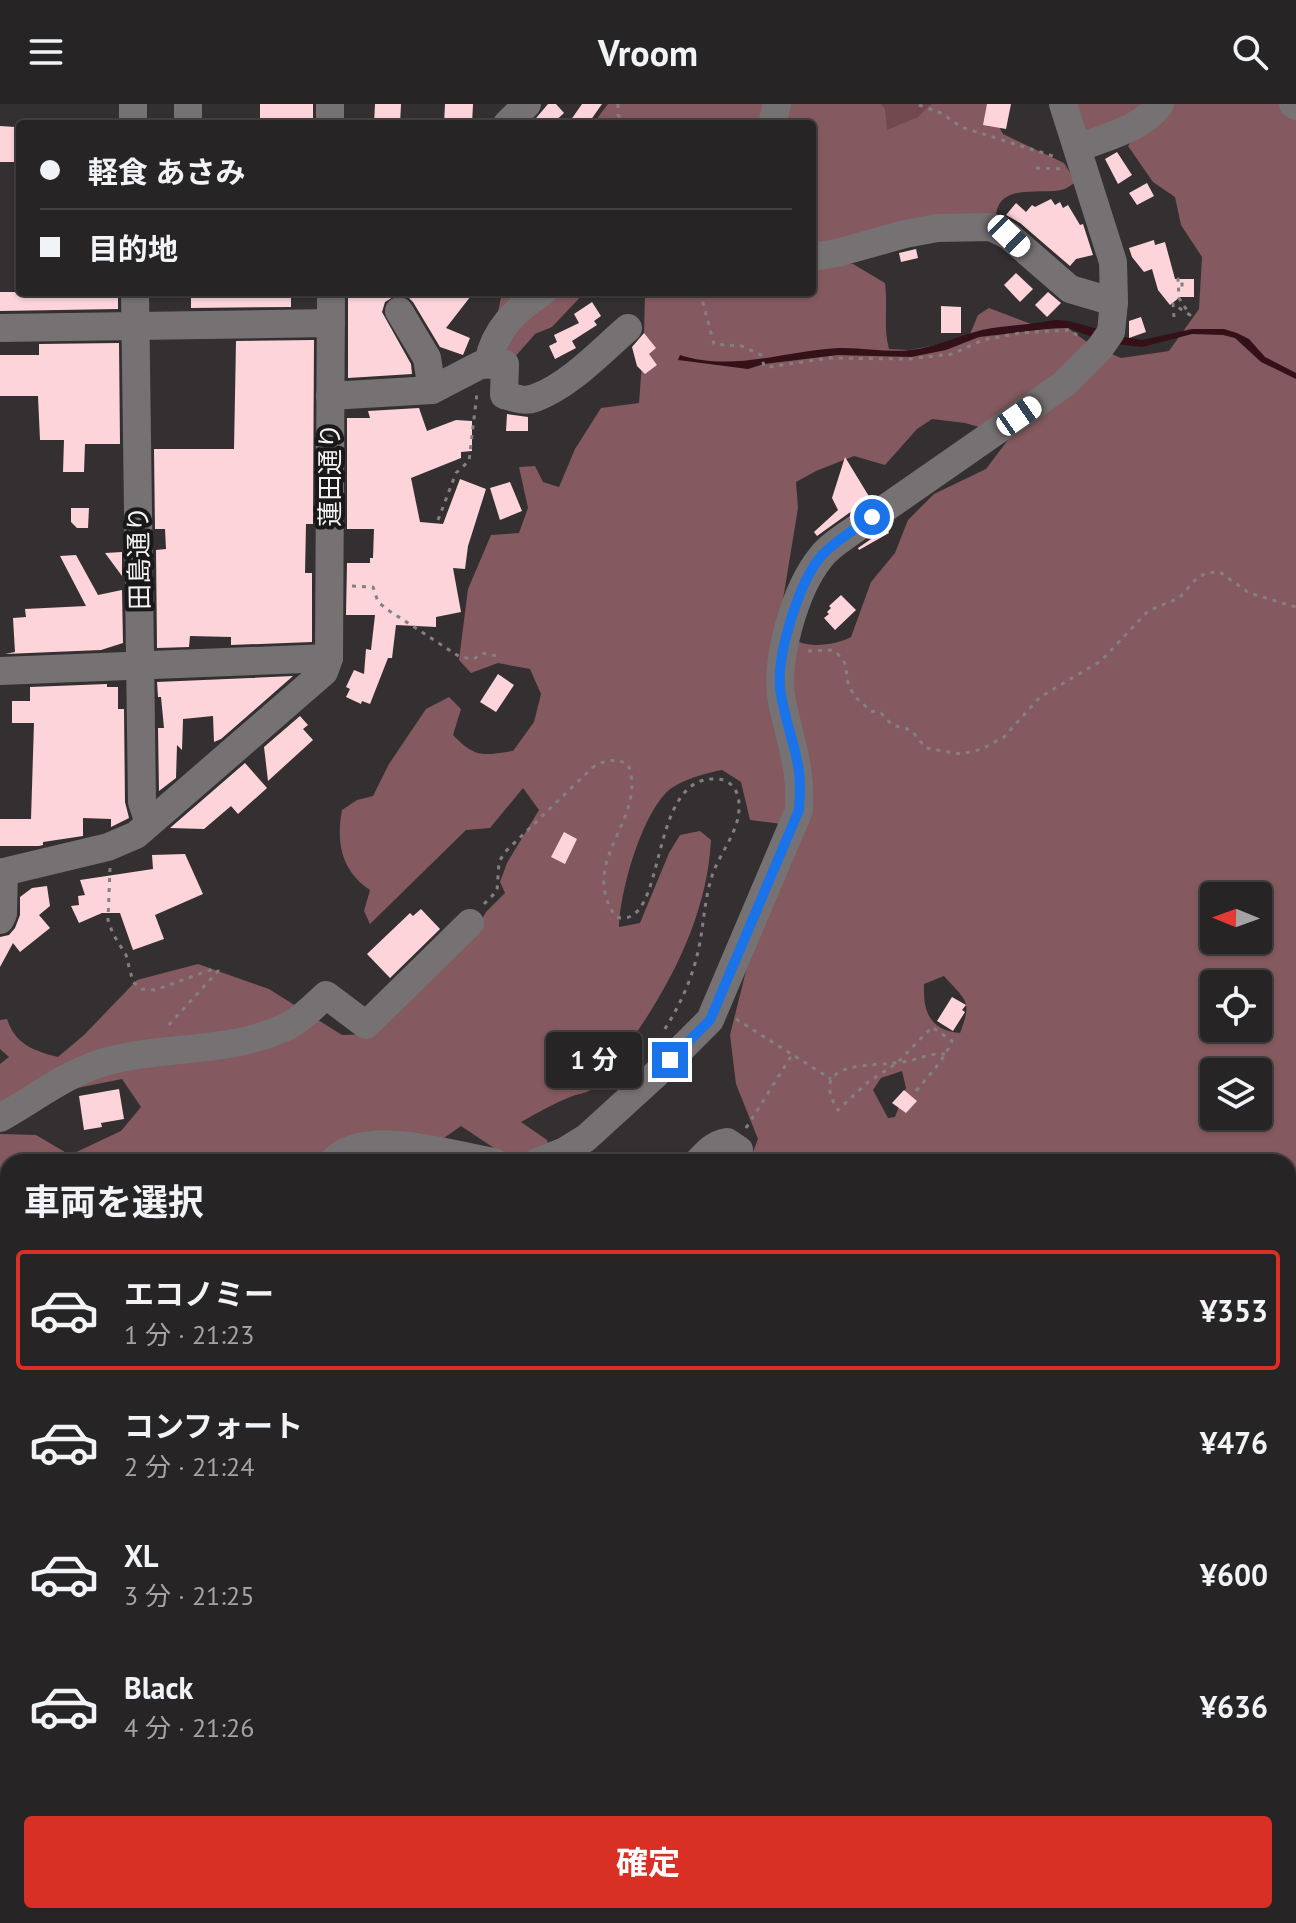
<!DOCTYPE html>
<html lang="ja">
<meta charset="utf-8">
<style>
body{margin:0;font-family:"PT Sans","Noto Sans JP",sans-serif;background:#2f2c2d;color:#f1f3f6;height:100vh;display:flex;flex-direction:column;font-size:30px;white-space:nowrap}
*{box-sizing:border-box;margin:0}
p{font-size:26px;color:#a4a4a7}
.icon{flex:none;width:44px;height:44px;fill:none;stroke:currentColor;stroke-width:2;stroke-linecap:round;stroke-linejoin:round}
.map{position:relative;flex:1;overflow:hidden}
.drawer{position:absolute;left:0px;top:1050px;width:1296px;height:770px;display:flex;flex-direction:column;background:#272425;border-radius:24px 24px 0 0;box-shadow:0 2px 6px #0004,0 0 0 2px #434142}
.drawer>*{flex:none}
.guide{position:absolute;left:16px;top:16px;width:800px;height:176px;border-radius:8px;box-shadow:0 2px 6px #0004,0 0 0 2px #434142;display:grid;align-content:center;height:176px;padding:0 24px;background:#272425}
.needle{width:52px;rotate:271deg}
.tools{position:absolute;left:1200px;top:778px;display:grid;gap:16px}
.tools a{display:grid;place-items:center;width:72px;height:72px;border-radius:8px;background:#272425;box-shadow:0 2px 6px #0004,0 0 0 2px #434142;font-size:40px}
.end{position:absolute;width:36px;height:36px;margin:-18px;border:10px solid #1a73e8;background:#fff;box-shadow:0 0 0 4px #fff}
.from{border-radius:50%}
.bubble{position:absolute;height:56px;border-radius:8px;background:#272425;box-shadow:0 2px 6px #0004,0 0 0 2px #434142;font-size:26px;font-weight:700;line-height:56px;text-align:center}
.car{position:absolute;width:24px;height:48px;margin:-24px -12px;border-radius:10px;box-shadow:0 0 6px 2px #0007;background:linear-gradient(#fff 24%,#345 0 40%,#fff 0 76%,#345 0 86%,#fff 0)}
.guide b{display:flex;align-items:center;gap:28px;height:76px;font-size:30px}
.guide b+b{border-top:2px solid #434142}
.guide i{width:20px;height:20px;background:#f1f3f6}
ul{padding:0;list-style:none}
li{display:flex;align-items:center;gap:24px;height:120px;margin:0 16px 12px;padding:0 8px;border:4px solid transparent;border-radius:8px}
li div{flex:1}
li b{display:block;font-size:30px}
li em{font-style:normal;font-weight:700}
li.on{border-color:#d93025}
li>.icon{width:72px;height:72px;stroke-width:1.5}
h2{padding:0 24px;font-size:36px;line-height:96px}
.cta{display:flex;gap:16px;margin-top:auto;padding:16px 24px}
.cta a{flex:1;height:92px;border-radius:8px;background:#d93025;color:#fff;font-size:32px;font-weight:700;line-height:92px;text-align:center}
header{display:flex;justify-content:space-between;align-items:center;height:104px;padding:0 24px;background:#272425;font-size:36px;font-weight:700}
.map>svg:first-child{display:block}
.green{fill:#71494f}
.forest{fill:#84595f;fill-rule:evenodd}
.water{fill:#341118}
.building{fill:#fcd4d9}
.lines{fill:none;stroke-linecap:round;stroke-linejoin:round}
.path{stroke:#848081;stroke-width:3;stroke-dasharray:4 6;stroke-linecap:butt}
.minor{stroke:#767273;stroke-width:28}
.route{stroke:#1a73e8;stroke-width:10}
.labels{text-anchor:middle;stroke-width:8;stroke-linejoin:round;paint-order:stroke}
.street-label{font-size:26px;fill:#f6f3f4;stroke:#1a1919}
</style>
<header><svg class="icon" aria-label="menu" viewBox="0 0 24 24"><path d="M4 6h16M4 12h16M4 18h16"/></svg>Vroom<svg class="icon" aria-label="search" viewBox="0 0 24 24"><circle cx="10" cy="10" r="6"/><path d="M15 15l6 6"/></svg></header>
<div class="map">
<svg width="1296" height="1819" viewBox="0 0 1296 1819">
<rect width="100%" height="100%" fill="#343031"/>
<polygon class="green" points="879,0 930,0 926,30 884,31"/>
<g class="forest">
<path d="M608,0h273l4,5 2,21 31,-13 13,-13h56l16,30 61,29 12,19c-4,2 -7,5 -11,7 -23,7 -67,-8 -69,28l-184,43v-136h-219z"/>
<path d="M1071,0h225v1819h-886l-2,-7h880v-754h-539l9,-23 -22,-55 -6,-49 26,-104 35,-73 -3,-64 -6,30 -32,-4 -9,-38 -19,-12c-16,3 -46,11 -57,24 -25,27 -45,97 -46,133l21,-4 29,-70 11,-18 20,-4 11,9c-4,81 -47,158 -95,221 -7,8 -14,22 -23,28 -6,4 -16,5 -23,8 -17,7 -33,16 -49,25l26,18 7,22h-66l6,-14 -33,-22 -27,19 19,17h-445v442l-8,-2v-468l36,1 34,20 51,-24 20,-24 -19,-28 -55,11 -67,28v-54l9,-7 -9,-8v-29l7,-1c8,25 27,32 51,38l26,-22 53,-55 61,-16 71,25 73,46 29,-1 106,-106 9,-16 19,-19 -5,-11 7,-19 32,-53 -16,-22 -33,40 -24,2 -96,94 -6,-13 6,-21c-29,-19 -34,-48 -28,-80l15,-10 16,-4 16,-32 37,-55 23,-12 12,12 -8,26c23,24 30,20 60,16l21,-29 7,-28 -11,-25 -32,-6 -27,10 -12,-13 9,-71 23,-54 28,-2 9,-25 -9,-41 16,-1 8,16 16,5 16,-38 26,-41 38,-5 5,-67 1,-44h167v-29l41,1 32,19c3,23 -2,44 4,66l20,1 59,-11 10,-24 11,-7 55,21 24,-1 23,17 30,13 48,-7 30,-42 3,-52 -21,-32 -6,-28 -22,-15 -25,-36 16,-21 -60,13zM932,315l33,4 46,13 -25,33 -52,25 -26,26 -13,33 -24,29 -20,55c-13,7 -37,11 -52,5 -7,-3 -14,-13 -20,-18l19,-116 -2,-26 20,-11 38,-15 31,9 32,-36zM1214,792h44v44h-44zM944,872c22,25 29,24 16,57 -31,-3 -37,-22 -36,-49zM1214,880h44v44h-44zM902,967l4,17 -11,29 -7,1 -15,-28 8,-12zM1214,968h44v44h-44z"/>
<polygon points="502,188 585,188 552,223 535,230 514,254 499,246 495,223"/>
</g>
<g class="water">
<path d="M1054,216c17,0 29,5 44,9l-3,9 -27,-10h-13l-76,9 -33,13 -35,7 -73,-2 -74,9 -16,5 -70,-9 2,-5c52,17 105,-4 158,-7 24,-1 49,5 73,2 25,-3 47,-14 71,-20 24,-5 49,-5 72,-10z"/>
<polygon points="1192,225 1224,225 1237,229 1249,235 1265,253 1296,269 1296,275 1261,258 1235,234 1223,231 1192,230 1142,243 1115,240 1118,232 1142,236"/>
</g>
<g class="building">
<rect x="260" y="0" width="53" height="20"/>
<polygon points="375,0 401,0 400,20 374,20"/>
<polygon points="445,0 473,0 472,20 444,20"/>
<polygon points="548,0 556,0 564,9 552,20 531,20"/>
<polygon points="582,0 602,0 588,20 568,20"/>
<polygon points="987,0 1011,0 1006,25 983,21"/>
<polygon points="0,22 16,23 15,58 0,58"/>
<polygon points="1117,48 1132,71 1118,80 1105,55"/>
<polygon points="1147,79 1154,92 1137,101 1129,89"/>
<polygon points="1051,95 1055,101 1060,98 1063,104 1068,101 1080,121 1083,120 1093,151 1076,155 1070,162 1020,119 1006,111 1016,99 1026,108 1032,101 1035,103"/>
<polygon points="1154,136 1155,141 1165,138 1175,175 1194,175 1194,193 1180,193 1170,201 1158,186 1152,165 1144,168 1132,153 1129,144"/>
<polygon points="916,145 918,154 901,158 899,149"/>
<polygon points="1016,169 1033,185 1020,198 1004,181"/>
<polygon points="0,188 118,188 118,205 0,207"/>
<polygon points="191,188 291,188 291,203 191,204"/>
<polygon points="348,188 474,188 446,224 470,234 463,251 440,243 413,198 407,192 398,190 385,198 382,208 411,260 412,270 348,274"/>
<polygon points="1048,188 1061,199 1047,213 1035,201"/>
<polygon points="592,198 601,212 594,217 597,221 572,237 576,244 555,255 549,242 557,238 554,231 579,219 574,210"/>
<polygon points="941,202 961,203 961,229 941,229"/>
<polygon points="1141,213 1146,228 1129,234 1129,217"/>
<polygon points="644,229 656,244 649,250 657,261 645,270 637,262 632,243"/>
<polygon points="314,236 313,420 306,420 305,469 312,469 312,538 231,541 231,533 190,532 189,543 157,544 156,446 166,445 165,425 155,425 154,345 234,345 236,237"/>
<polygon points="119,239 120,340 85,340 84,368 63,368 64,336 40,336 38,292 0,292 0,251 39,251 39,240"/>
<polygon points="419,304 427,327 456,316 472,317 472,347 461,348 461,354 411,374 420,418 443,420 460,375 486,385 468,442 465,465 453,464 461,508 436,513 436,523 396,521 392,554 388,554 370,600 362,597 361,600 346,593 350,585 346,583 354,566 364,570 366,545 371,546 375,511 346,511 347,459 370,459 370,454 373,454 374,425 347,425 347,314 370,314 368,307"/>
<polygon points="507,310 528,313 528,327 506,327"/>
<polygon points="845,353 870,394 817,432 814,428 838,406 832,394"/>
<polygon points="510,378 522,407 500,416 490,384"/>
<polygon points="71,404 89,404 88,424 77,424 71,418"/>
<polygon points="887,424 889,429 859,446 858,444"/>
<polygon points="122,448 122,472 105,449"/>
<polygon points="76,451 98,491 122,486 123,539 101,546 5,550 15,548 13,514 26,513 25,505 86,502 60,452"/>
<polygon points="841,491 856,506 835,526 824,514 829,510 827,508 831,504 829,502"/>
<polygon points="498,570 514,581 496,608 480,598"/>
<polygon points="293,572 221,635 214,638 213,612 183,615 182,646 177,641 176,674 159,687 158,624 164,624 161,593 158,593 157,578"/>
<polygon points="107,580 107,583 118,583 118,605 124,605 125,698 129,714 111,723 111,715 83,714 83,732 43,738 43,741 39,742 0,742 0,715 31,715 34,619 12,619 12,597 30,597 30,583"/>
<polygon points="300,612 308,621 303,625 313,636 268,677 264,643"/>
<polygon points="245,659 267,684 238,710 231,702 204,725 170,724"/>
<polygon points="564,728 577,735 565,760 551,753"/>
<polygon points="185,750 203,790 155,811 164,835 133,846 120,809 102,809 79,819 71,802 79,801 78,792 85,791 80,776 153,765 152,751"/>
<polygon points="47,782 50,802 39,811 50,824 20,848 13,839 0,863 0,833 9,831 15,824 20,811 20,793 32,784"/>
<polygon points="421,805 440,825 390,874 367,850 410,809 413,812"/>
<polygon points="952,893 966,901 962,906 965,908 953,927 937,917"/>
<polygon points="119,985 124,1015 101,1019 102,1023 84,1026 79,992"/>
<polygon points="904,986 917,997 906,1009 892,999"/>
</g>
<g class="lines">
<g class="path">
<polyline points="618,0 618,11 624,20"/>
<polyline points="919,1 941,9 961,23 1056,53"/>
<polyline points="1036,64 1061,65"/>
<polyline points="700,188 714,240 742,242 761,251 764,262 769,263 829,254 908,255 952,250 983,236 1020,229 1070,226 1078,232"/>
<polyline points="1174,213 1173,200 1190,211 1179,194 1178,175 1182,175 1182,185"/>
<polyline points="438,416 456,369 469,357 477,289"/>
<polyline points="352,482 373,483 378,498 388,506 460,553 474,555 482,549 497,552"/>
<polyline points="808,547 831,546 837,549 846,561 847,576 854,592 871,607 881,609 892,621 911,626 926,644 961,650 982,645 1004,633 1040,593 1101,557 1148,507 1179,494 1196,475 1206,469 1220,468 1249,489 1296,503"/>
<polyline points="110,764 108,816 113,830 126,851 133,878 142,885 155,886 213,865 218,867 166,924"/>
<path d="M484,800l13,-13 2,-29 6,-10 87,-84c12,-8 22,-10 36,-4 21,55 -52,97 -12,153 53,15 30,-142 100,-138 17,0 24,15 23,29 0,24 -20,46 -27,68 -7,21 -8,44 -12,66 -6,33 -19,62 -37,90"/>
<polyline points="736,915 831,975"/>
<path d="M916,987c14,-17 28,-31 36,-50l-20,-14 -35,36 -30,20 -29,27c-32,-51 35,-43 64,-48 15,-2 28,-9 43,-8"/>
<polyline points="746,1024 792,951"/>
<polyline points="0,1282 8,1270"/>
<polyline points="0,1310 8,1323"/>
<polyline points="1288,1595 1296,1591"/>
</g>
<g class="minor">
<polyline points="133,0 133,20"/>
<polyline points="330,0 330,20"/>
<polyline points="1293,0 1296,2"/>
<polyline points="188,20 188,0"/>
<polyline points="507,20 527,0"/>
<polyline points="772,20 777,0"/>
<path d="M1078,44c28,-11 64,-19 82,-44"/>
<polyline points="812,153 837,149 905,130 937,124 991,123 1009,132 1070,185 1114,198 1113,158 1063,0"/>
<polyline points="135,188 142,698 149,719"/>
<polyline points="399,207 427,254 432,286"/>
<polyline points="0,224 331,219"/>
<path d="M488,259c6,-33 28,-54 55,-71"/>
<path d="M330,292l102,-6 48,-25 25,-1 -1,31c10,3 20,7 31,3 35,-13 65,-46 93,-70"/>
<polyline points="0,567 329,554"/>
<polyline points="0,769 108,743 136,731 324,568 329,554 331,188"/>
<polyline points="0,816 3,810 4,768"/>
<path d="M0,1014c36,-20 68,-46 108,-57 60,-16 123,-7 180,-35 14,-7 27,-21 38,-31l40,30 104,-102"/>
<path d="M332,1058c33,-36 118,-7 162,0"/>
<path d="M537,1058l28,-11 21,-13 67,-61 57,-57 89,-210c3,-39 -9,-71 -17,-108 -8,-41 13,-113 39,-145 8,-11 22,-19 33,-27l210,-146 36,-36 11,-16 3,-30"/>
<path d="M698,1058c9,-10 16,-18 29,-20l12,8 -2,12"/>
<polyline points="0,1626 8,1631"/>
<polyline points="0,1802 8,1792"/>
<polyline points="430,1812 430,1819"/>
<polyline points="110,1819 110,1812"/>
<polyline points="713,1819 730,1812"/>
</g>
</g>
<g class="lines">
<path class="route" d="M670,956l40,-40 89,-210c1,-17 2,-33 -2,-50 -5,-24 -14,-47 -17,-72 -3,-34 19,-108 43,-134 14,-14 33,-26 49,-37"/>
</g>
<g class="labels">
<g class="street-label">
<text transform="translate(330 371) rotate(-90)" y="9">蓮田通り</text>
<text transform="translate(139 454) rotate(-91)" y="9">田島通り</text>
</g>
</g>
</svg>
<div class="tools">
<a><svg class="needle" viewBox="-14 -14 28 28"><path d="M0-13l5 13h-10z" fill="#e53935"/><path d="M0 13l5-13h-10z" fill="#a4a4a7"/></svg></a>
<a><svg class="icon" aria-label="locate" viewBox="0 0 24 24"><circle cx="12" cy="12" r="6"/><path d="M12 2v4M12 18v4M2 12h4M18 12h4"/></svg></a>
<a><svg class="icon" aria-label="layers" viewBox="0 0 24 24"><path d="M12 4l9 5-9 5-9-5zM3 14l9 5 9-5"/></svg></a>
</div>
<i class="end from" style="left:872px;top:413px"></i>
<i class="end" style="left:670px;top:956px"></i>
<div class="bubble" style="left:546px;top:928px;width:96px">1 分</div>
<i class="car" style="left:1009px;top:132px;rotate:134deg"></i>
<i class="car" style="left:1019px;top:312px;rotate:55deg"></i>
<div class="guide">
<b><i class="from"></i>軽食 あさみ</b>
<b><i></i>目的地</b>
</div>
<section class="drawer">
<h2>車両を選択</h2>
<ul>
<li class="on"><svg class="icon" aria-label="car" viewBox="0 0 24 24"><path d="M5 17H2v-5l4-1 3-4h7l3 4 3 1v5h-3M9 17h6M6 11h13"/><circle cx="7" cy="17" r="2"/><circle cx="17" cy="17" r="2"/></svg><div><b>エコノミー</b><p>1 分 · 21:23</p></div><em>¥353</em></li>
<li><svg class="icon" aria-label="car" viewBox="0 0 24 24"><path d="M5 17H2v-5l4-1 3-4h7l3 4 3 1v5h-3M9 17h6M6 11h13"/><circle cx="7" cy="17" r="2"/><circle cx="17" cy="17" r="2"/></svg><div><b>コンフォート</b><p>2 分 · 21:24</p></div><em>¥476</em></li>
<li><svg class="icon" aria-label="car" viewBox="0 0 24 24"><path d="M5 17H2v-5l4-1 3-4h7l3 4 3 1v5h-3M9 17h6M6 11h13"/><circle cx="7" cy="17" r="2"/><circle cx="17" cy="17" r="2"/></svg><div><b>XL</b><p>3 分 · 21:25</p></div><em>¥600</em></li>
<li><svg class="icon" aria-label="car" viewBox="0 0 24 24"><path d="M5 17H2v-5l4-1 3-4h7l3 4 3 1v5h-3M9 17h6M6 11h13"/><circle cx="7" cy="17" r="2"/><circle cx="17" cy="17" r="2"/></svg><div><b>Black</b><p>4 分 · 21:26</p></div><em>¥636</em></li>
</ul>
<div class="cta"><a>確定</a></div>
</section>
</div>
